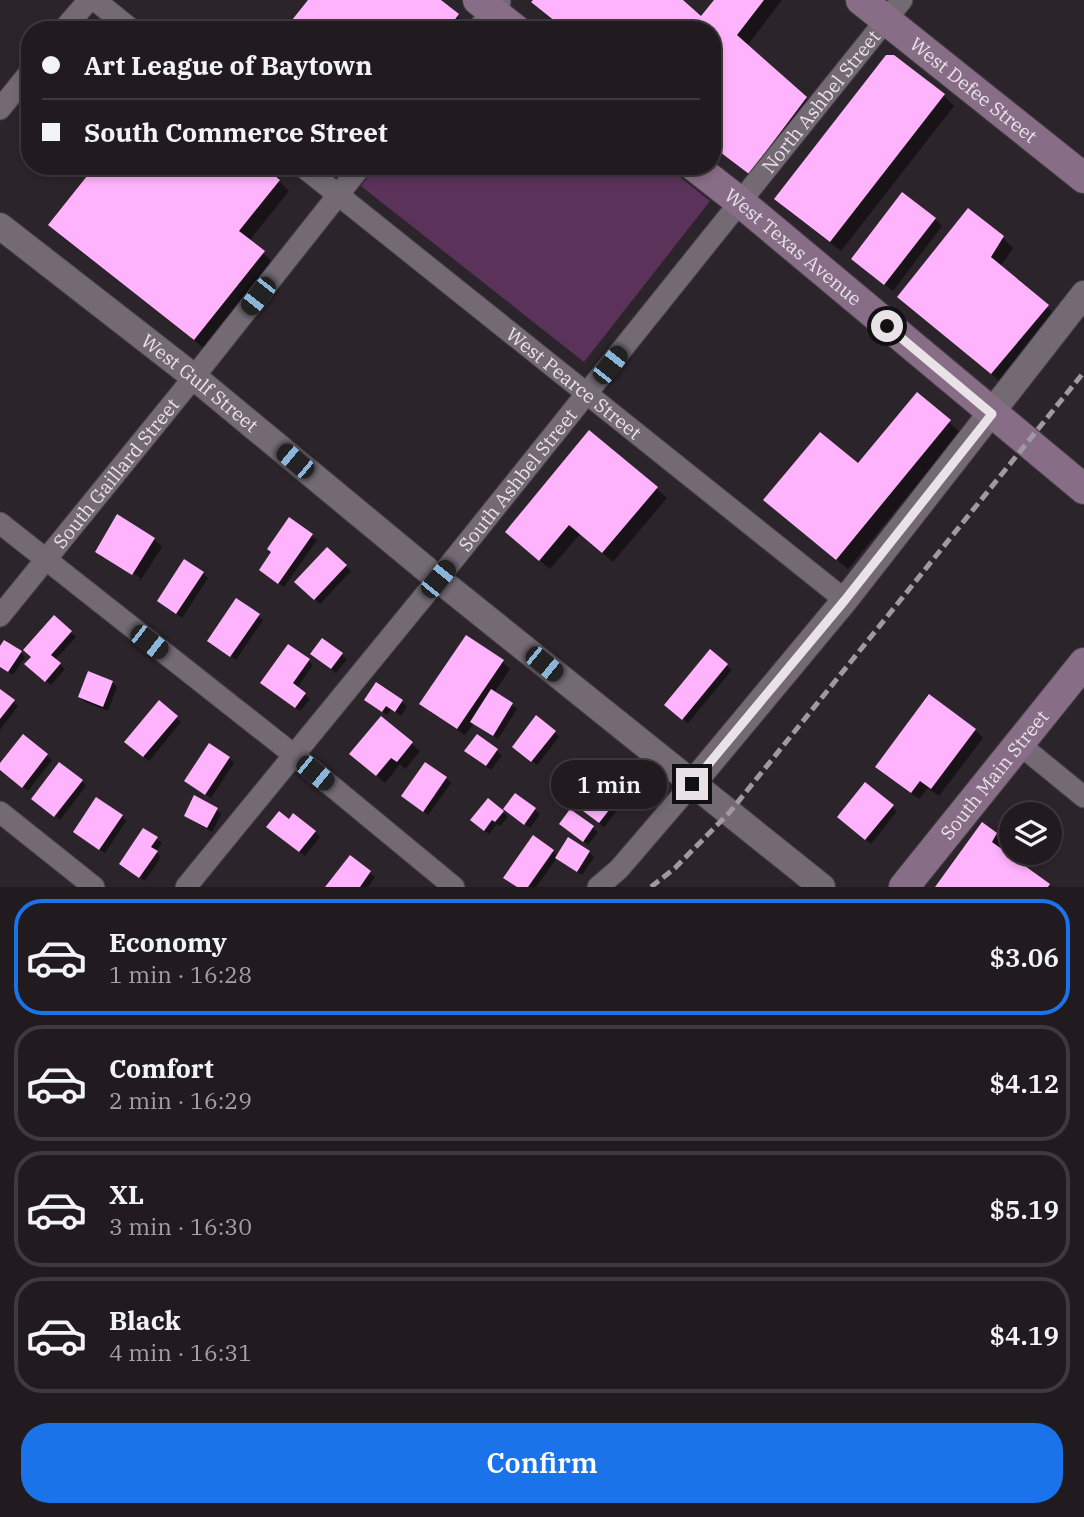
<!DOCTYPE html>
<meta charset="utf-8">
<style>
body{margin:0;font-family:"IBM Plex Serif",serif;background:#2d282d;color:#f1f3f6;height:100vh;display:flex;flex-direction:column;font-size:26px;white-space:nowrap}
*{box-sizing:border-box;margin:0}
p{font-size:23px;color:#a2a1a5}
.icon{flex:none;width:38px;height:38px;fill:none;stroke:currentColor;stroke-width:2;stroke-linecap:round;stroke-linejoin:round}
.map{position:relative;height:887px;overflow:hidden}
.panel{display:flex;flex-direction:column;background:#211b20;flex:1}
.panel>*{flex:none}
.guide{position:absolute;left:21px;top:21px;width:700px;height:154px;border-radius:28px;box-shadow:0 4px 10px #0003,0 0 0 2px #3e393e;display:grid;align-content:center;height:154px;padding:0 21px;background:#211b20}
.controls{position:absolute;left:999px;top:802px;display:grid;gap:14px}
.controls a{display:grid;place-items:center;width:63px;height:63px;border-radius:50%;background:#211b20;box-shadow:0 4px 10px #0003,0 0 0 2px #3e393e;font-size:35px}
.end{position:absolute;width:32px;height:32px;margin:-16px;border:9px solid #e9e3e8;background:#111;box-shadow:0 0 0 4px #111}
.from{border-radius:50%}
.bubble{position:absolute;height:49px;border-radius:24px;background:#211b20;box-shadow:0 4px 10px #0003,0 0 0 2px #3e393e;font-size:23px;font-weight:600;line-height:49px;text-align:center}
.car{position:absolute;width:21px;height:42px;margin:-21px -10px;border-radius:9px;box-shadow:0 0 5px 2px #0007;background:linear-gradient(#222 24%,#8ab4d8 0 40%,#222 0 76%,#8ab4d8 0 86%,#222 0)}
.guide b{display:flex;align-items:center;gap:24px;height:66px;font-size:26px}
.guide b+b{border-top:2px solid #3e393e}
.guide i{width:18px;height:18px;background:#f1f3f6}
ul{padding:12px 0 0;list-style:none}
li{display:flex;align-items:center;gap:21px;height:116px;margin:0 14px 10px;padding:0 7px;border:4px solid #3e393e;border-radius:28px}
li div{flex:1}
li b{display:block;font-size:26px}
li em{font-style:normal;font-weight:600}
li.current{border-color:#1a73e8}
li>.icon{width:63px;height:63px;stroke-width:1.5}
.action{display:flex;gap:14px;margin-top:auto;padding:14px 21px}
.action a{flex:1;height:80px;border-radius:28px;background:#1a73e8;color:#fff;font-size:28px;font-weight:600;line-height:80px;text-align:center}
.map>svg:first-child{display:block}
.green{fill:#5b335a}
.shadow{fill:#0007}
.building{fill:#ffb3fc}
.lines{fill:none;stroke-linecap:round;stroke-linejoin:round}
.minor-casing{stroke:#474047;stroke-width:23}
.tertiary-casing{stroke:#474047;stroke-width:28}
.secondary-casing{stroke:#474047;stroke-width:32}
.minor{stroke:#736a73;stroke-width:21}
.tertiary{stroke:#736a73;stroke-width:26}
.secondary{stroke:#886d87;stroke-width:30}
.rail{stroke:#a0999f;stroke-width:5;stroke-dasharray:10 5;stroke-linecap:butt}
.route{stroke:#e9e3e8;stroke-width:9}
.labels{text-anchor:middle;stroke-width:7;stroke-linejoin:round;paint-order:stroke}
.street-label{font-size:19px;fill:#e9e3e8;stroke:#221a22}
</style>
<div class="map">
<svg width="1084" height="887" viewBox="0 0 1084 887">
<rect width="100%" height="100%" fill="#2c242b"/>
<polygon class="green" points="376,166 666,166 710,201 584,362 361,186"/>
<g class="shadow">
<polygon points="310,0 438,0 468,26 465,30 287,30"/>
<polygon points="535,0 680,0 701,18 716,0 782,0 747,46 816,108 760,183 712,146 712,30 566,30 544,12 534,2"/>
<polygon points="894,56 944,96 954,106 841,251 786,209 776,199"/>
<polygon points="279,181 289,191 249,241 274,263 205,349 60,235"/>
<polygon points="968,210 1003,238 1013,248 1000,267 1058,317 1002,383 909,307"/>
<polygon points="935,219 942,226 893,291 853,259"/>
<polygon points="917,395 960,432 848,569 776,510 858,466"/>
<polygon points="656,488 667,498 613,562 580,534 550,569 517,542"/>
<polygon points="289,520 317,540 284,587 266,574 273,552"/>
<polygon points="154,539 162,547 140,581 139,581 141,578 103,555 103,558 97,552"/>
<polygon points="328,549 351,571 320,604 297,582"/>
<polygon points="203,573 208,578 182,618 159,601"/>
<polygon points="258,616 263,620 236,660 214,645"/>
<polygon points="54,617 76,637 55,660 65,669 51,685 32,669"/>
<polygon points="322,640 347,659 336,673 317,658"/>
<polygon points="0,649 20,652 25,657 13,675 0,667"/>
<polygon points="710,651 732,670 688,723 671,709"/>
<polygon points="309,661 313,665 297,688 310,699 300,711 267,688"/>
<polygon points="502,662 510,669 494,693 517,709 498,739 474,723 465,735 429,711 421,703"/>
<polygon points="112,682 117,687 108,711 85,702 80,697"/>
<polygon points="376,684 407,706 401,716 391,709 387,715 371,704"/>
<polygon points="0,691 18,706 0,730"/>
<polygon points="177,718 181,722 149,761 131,746"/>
<polygon points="381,718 420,751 405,769 400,764 385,783 359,761"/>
<polygon points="975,730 983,738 939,796 928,788 919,799 885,774"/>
<polygon points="554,732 559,737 537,765 519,751"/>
<polygon points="477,736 502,755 491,770 471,756"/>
<polygon points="23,737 52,760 28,791 0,768 0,766"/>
<polygon points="229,758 234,763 211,798 191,785"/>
<polygon points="604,771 631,793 604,827 582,810"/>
<polygon points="446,778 451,783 428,815 403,796"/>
<polygon points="82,781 86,786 60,820 38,803"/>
<polygon points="865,785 897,811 871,844 844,822"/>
<polygon points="515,795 540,814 530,828 510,813"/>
<polygon points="217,810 221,814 212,832 191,820 186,815"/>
<polygon points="571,811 598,832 588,845 566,828"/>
<polygon points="503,812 508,817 500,826 497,824 489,834 477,825"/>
<polygon points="122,816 126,821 105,853 80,836"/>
<polygon points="983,825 1006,845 1002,851 1051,887 937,887"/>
<polygon points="144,830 162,843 156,852 161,857 145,881 126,869"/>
<polygon points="274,832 315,832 320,837 305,856"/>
<polygon points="534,837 558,856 589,852 594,857 582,875 557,858 536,887 517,887 510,882"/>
<polygon points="350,857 375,877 368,887 327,887"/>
</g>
<g class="building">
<polygon points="308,0 441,0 459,14 447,30 356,30 352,27 350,30 284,30"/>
<polygon points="533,0 683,0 701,16 714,0 764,0 737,35 807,97 749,174 712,146 712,30 566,30 531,2"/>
<polygon points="886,55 894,55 945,94 830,242 774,199"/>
<polygon points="95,166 262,166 280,180 239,231 265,251 194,340 48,225"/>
<polygon points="902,192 936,218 884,285 851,259"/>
<polygon points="968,208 1004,236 991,257 1049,305 991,374 897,297"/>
<polygon points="917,392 951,420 836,560 763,500 820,432 858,463"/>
<polygon points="589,430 658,487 602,553 569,525 539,561 505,532"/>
<polygon points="117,514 155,538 132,575 95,552"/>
<polygon points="289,517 313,534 278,584 259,570 271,552 267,549"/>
<polygon points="327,547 347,565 314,600 294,582"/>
<polygon points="184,559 204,572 176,614 157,601"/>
<polygon points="236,598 260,614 230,657 207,641"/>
<polygon points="54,615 72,631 51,655 61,663 45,682 24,664 31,657 23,650"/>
<polygon points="466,635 504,660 457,729 419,704"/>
<polygon points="322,638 343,653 331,669 310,654"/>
<polygon points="4,640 22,651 8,672 0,667 0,646"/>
<polygon points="288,644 310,659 293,683 306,693 295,708 260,683"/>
<polygon points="710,649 728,664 682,720 664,705"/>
<polygon points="88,671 113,681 103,707 78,697"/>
<polygon points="376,682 403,700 395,712 386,706 382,712 364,700"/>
<polygon points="0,689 15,700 0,719"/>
<polygon points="491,689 513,703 493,736 470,722"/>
<polygon points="929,694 976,729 931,789 920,781 911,793 875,767"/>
<polygon points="159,700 178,716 143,757 124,742"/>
<polygon points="536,715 556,731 531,762 512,747"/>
<polygon points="381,716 413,742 397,762 391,758 376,776 349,754"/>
<polygon points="23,734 48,754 22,788 0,770 0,763"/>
<polygon points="477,734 498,749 486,766 464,751"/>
<polygon points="209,743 230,757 205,795 184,781"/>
<polygon points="59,762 83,780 54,817 31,799"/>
<polygon points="425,762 447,777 423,812 401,796"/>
<polygon points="604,768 627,787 599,823 575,805"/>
<polygon points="865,782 894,805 865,840 837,817"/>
<polygon points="515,793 536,808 524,825 503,809"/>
<polygon points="194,795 218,808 207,828 184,816"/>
<polygon points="96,797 123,815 99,850 73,832"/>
<polygon points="488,798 504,811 495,822 492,820 484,831 470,820"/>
<polygon points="570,809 594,826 583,842 559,824"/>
<polygon points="279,811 289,819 293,813 316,831 299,852 266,827"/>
<polygon points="982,822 997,833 992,842 1050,884 1048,887 935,887"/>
<polygon points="143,828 158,837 151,847 158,851 139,878 119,864"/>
<polygon points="533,835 554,850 528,887 517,887 503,878"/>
<polygon points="568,837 590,851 577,872 555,858"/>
<polygon points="350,855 371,871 360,887 325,887"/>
</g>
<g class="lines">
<g class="minor-casing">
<g id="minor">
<polyline points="95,0 132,30"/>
<polyline points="63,30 89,0"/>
<polyline points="477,30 500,2"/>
<polyline points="0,109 30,72"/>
<path id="s1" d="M302,166l543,434"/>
<polyline points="0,523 294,755 454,887"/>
<path id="s2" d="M0,616l194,-239 167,-211"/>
<polyline points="1019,744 1084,797"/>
<polyline points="0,812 94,887"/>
<path id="s3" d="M186,887l252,-308 464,-579"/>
<polyline points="598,887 619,869 692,784"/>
</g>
</g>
<g class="tertiary-casing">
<g id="tertiary">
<path id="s4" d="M0,226l194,151 244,202 384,308"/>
<polyline points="692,784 845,600 1084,294"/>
</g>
</g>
<g class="secondary-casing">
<g id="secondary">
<polyline points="478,0 516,30"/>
<path id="s5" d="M861,0l223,178"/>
<path id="s6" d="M694,166l46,36 344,287"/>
<path id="s7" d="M904,887l180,-224"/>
</g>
</g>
<use href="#minor" class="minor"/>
<use href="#tertiary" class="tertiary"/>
<use href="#secondary" class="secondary"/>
<polyline class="rail" points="651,887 675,868 729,813 1084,372"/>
</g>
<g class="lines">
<polyline class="route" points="692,784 845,600 992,414 887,326"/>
</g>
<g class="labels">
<g class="street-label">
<text dy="7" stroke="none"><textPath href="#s5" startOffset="144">West Defee Street</textPath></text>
<text dy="7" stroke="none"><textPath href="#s3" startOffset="1010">North Ashbel Street</textPath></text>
<text dy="7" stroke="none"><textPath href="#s6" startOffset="128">West Texas Avenue</textPath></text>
<text dy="7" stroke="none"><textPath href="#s4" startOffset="254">West Gulf Street</textPath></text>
<text dy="7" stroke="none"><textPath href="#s1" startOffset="348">West Pearce Street</textPath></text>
<text dy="7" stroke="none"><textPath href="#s2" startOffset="184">South Gaillard Street</textPath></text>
<text dy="7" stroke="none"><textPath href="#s3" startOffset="525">South Ashbel Street</textPath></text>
<text dy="7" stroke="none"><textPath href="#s7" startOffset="144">South Main Street</textPath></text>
</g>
</g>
</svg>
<div class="controls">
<a><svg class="icon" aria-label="layers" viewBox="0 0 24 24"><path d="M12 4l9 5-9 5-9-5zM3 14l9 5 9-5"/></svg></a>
</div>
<i class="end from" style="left:887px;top:326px"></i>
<i class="end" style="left:692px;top:784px"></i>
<div class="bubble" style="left:551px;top:760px;width:116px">1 min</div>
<i class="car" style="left:258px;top:296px;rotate:218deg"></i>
<i class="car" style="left:610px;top:365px;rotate:38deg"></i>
<i class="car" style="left:295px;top:461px;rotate:310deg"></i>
<i class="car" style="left:438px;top:579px;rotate:39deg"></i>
<i class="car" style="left:149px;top:642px;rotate:128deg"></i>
<i class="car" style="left:544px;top:664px;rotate:129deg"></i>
<i class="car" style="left:315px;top:773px;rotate:129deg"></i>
<div class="guide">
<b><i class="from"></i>Art League of Baytown</b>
<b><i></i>South Commerce Street</b>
</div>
</div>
<section class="panel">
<ul>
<li class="current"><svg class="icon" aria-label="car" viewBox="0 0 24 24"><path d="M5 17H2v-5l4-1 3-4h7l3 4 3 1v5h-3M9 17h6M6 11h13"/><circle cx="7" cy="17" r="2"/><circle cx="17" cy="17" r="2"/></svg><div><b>Economy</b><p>1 min · 16:28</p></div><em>$3.06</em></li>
<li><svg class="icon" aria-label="car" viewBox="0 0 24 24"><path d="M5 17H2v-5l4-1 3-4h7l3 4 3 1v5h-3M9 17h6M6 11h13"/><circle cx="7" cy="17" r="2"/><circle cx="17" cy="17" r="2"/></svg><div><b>Comfort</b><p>2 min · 16:29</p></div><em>$4.12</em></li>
<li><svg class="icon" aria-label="car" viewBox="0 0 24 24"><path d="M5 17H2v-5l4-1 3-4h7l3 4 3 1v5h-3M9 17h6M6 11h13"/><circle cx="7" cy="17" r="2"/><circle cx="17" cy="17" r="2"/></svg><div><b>XL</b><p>3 min · 16:30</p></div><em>$5.19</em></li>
<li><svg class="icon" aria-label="car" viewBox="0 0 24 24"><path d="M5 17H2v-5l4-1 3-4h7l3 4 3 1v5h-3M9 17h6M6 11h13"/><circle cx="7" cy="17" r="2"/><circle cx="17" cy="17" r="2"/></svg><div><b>Black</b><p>4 min · 16:31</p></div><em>$4.19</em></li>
</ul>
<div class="action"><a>Confirm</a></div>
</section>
